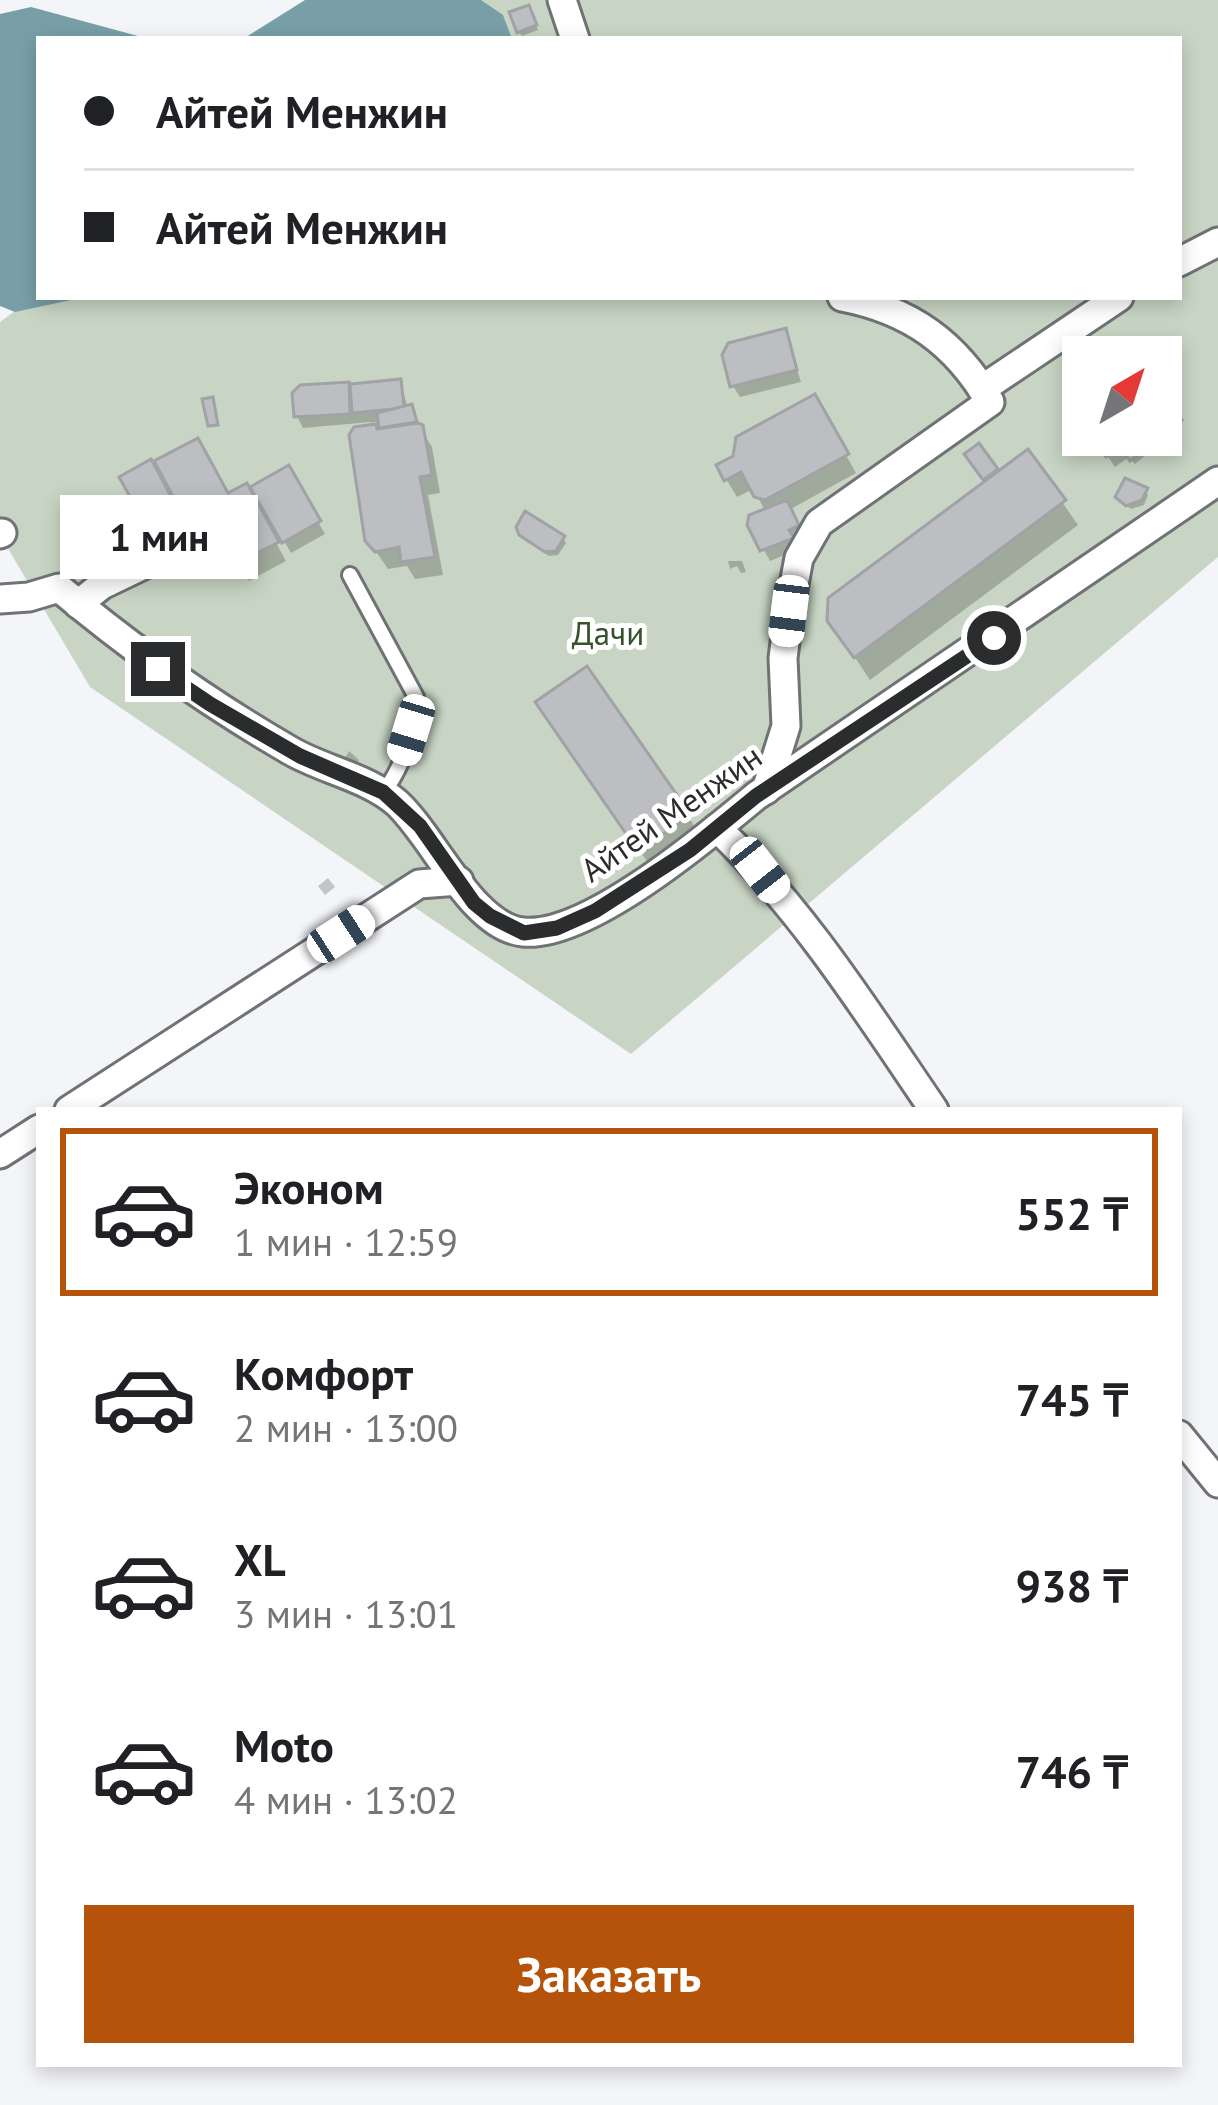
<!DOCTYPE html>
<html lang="ru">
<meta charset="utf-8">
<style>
body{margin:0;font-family:"PT Sans",sans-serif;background:#f2f2f2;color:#202124;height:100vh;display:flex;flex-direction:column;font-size:45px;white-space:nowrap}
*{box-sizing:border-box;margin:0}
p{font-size:39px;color:#757577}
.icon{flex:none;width:66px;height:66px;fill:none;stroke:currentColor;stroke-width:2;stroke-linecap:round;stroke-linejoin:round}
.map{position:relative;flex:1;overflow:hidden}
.panel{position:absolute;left:36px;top:1107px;width:1146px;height:960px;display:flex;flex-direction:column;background:#fff;border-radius:0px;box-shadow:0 6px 18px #0003}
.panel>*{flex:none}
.banner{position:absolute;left:36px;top:36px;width:1146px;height:264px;border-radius:0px;box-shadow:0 6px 18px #0003;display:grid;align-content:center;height:264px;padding:0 48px;background:#fff}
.needle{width:78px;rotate:39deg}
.controls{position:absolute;left:1062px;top:336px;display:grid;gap:24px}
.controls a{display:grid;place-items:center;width:120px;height:120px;border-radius:0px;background:#fff;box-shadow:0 6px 18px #0003;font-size:60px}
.end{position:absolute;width:54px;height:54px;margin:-27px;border:15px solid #2b2c2d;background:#fff;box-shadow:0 0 0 6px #fff}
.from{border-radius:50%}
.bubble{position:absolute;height:84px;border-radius:0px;background:#fff;box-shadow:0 6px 18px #0003;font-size:39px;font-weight:600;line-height:84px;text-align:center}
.car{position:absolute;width:36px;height:72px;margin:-36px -18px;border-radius:15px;box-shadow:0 0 9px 3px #0007;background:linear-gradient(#fff 24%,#345 0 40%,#fff 0 76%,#345 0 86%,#fff 0)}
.banner b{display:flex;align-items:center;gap:42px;height:114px;font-size:45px}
.banner b+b{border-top:3px solid #e0e0e0}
.banner i{width:30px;height:30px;background:#202124}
ul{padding:21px 0 0;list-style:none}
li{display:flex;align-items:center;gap:36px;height:168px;margin:0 24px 18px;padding:0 24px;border:6px solid transparent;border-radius:0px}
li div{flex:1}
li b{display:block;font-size:45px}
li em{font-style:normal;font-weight:600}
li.active{border-color:#b45309}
li>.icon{width:108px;height:108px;stroke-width:1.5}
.button{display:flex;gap:24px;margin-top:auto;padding:24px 48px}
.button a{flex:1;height:138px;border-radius:0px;background:#b45309;color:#fff;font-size:48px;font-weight:600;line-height:138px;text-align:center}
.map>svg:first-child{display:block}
.green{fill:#c8d5c4;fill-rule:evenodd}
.water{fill:#789fa7}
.shadow{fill:#0003;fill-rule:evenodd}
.building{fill:#bcbec2;stroke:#a0a2a6;stroke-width:3}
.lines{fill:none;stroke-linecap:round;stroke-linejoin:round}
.service-casing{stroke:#707276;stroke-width:20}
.minor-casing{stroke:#707276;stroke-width:33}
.service{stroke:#fff;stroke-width:14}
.minor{stroke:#fff;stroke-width:27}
.route{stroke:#2b2c2d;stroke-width:15}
.labels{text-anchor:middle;stroke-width:10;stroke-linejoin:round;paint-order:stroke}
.park-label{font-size:33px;fill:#34532b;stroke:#fff}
.street-label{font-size:33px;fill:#2b2c2d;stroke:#fff}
</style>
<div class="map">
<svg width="1218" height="2105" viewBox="0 0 1218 2105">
<rect width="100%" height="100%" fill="#f3f5f9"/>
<path class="green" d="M428,0h790v557l-587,497 -541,-367 -90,-152v-213l39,-29v4h1140v-258h-803zM1083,357h78v78h-78z"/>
<g class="water">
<polygon points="305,0 481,0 503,15 512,39 243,39"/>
<polygon points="31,7 149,39 39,39 39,297 85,297 15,312 0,306 0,14"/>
</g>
<g class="shadow">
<polygon points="531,13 538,30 522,36 519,31"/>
<polygon points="785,332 801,382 740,397 733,386"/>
<path d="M400,382l8,26 24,39 8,46 -12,2 15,80 -28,4 -8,-13 -19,3 -20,-29 3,-118 -68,6 -6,-12 5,-28zM372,422h10l3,9 -7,1z"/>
<polygon points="814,398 856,473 789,510 803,537 797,550 770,561 750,524 766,512 753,489 737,497 726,479"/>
<polygon points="1182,425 1135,464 1129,457 1115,467 1093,435 1161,435 1161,441"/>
<polygon points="978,447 998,475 1028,453 1078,525 870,680 830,620 988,483 968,455"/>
<polygon points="150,463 187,532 161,546 123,478"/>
<polygon points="158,463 227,497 246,487 286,561 249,581 235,556 214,567"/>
<polygon points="287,469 325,534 291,553 254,488"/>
<polygon points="1145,490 1148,495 1144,505 1131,509 1121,502"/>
<polygon points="519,527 563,538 566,543 558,555 549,556 525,540"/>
<polygon points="728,561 742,561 746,572 741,573 737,566 730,569"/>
<polygon points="549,720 688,816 699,834 651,867"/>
<polygon points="349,751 359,760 355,767 345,758"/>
<polygon points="328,878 335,887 325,895 318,886"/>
</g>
<g class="building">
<polygon points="529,5 537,25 517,33 509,12"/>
<polygon points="786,328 797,370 730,387 722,355 728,343"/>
<polygon points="401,379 404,408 352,413 350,384"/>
<polygon points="349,382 350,414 294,417 292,393 300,385"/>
<polygon points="1083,383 1083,424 1066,399"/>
<polygon points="815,394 849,454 765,500 754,497 741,472 724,481 716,465 733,456 736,437"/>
<polygon points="213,397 218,425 208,426 202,399"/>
<polygon points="412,404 417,422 379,428 377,413"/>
<polygon points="1172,407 1182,420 1130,461 1123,451 1143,435 1161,435 1161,415"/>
<polygon points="418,423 423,425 432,475 420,477 435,557 401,562 399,547 375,552 365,541 349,435 354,427 376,424 377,429"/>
<polygon points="1091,435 1138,435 1106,457"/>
<polygon points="198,438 228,493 247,483 279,542 236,564 223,539 202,550 154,461"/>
<polygon points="979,443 998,469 983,480 964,454"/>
<polygon points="1028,449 1066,500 854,658 827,621 828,598"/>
<polygon points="151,459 183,519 152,536 119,477"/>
<polygon points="289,465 321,521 282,543 250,487"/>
<polygon points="1125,478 1148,488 1142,500 1126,506 1115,497"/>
<polygon points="787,500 799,525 789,530 794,538 760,551 747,525 749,515"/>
<polygon points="525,511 565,536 556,551 545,552 519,535 516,527"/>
<polygon points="587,666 691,815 638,851 535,702"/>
</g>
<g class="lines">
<g class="service-casing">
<path id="service" d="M350,575l66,122c4,23 -16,76 -33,95"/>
</g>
<g class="minor-casing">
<g id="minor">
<polyline points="562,0 575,39"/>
<polyline points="1179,262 1218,242"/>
<polyline points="982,389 1119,297"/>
<polyline points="0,534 2,533"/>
<path d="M0,599l29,-2 30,-9c74,62 149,115 232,163 33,19 78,27 106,52 37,34 75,124 126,129 63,7 185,-96 233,-136l462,-315"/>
<polyline points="78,604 102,585 156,559"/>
<path d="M766,790l20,-64 -3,-68 6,-47 10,-53 20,-35 171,-121c-34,-59 -80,-92 -148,-105"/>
<path d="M717,828c86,82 150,184 217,282"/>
<polyline points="69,1110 419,884 459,881"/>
<polyline points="0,1154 39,1129"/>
<polyline points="1179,1435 1218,1483"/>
</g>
</g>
<use href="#service" class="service"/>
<use href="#minor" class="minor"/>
</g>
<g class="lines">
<polyline class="route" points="158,669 210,704 300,756 383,792 420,826 474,903 490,916 524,933 557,928 595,911 690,850 756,796 994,638"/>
</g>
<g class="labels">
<g class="park-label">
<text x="608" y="645">Дачи</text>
</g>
<g class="street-label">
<text transform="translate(671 813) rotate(-35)" y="12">Айтей Менжин</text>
</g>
</g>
</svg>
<div class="controls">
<a><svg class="needle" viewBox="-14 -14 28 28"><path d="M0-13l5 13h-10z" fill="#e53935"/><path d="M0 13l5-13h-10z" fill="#757577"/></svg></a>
</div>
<i class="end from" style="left:994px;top:638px"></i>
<i class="end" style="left:158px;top:669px"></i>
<div class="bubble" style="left:60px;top:495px;width:198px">1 мин</div>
<i class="car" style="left:789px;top:611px;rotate:187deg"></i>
<i class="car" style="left:411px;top:730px;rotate:197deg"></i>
<i class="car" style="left:760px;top:870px;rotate:142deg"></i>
<i class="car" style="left:341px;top:934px;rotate:57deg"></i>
<div class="banner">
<b><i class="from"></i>Айтей Менжин</b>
<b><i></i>Айтей Менжин</b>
</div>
<section class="panel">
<ul>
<li class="active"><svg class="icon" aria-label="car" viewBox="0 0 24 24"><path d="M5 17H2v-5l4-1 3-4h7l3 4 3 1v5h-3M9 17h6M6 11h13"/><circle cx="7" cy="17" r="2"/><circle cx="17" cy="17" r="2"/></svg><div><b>Эконом</b><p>1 мин · 12:59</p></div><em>552 ₸</em></li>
<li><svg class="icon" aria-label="car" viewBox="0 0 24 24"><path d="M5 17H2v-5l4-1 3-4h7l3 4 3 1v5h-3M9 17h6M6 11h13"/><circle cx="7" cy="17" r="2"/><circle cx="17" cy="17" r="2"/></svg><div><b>Комфорт</b><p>2 мин · 13:00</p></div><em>745 ₸</em></li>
<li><svg class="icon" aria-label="car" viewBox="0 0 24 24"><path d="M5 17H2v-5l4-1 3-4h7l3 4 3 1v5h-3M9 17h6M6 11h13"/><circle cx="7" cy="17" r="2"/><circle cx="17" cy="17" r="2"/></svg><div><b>XL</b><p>3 мин · 13:01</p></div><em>938 ₸</em></li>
<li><svg class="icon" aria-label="car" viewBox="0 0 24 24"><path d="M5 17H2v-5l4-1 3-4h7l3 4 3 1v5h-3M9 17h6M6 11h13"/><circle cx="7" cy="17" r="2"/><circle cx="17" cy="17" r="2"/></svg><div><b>Moto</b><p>4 мин · 13:02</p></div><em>746 ₸</em></li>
</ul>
<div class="button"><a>Заказать</a></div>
</section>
</div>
